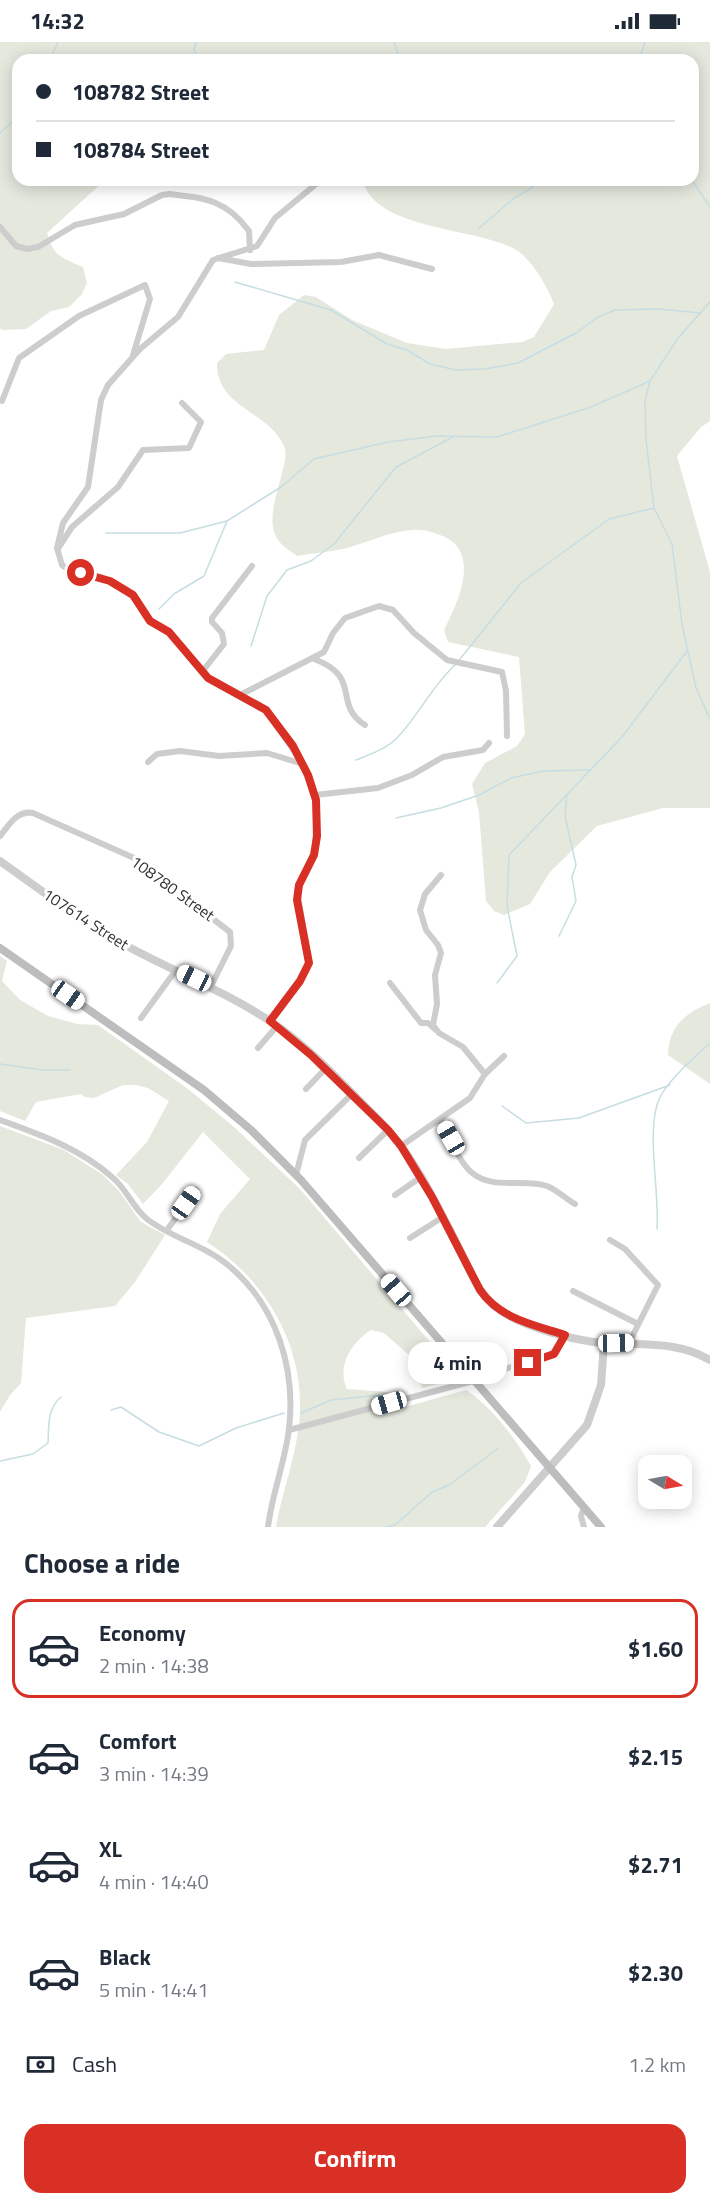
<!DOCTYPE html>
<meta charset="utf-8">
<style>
body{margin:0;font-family:"Titillium Web",sans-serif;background:#f2f2f3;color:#1f2937;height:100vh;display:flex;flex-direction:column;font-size:22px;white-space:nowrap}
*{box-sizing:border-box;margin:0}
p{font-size:20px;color:#747a83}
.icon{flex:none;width:33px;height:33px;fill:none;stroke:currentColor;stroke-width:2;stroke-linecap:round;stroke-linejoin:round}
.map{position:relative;height:1485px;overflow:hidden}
.details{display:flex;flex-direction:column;background:#fff;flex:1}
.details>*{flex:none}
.banner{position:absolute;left:12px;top:12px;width:687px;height:132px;border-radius:18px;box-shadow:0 3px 15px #0003;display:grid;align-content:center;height:132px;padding:0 24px;background:#fff}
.needle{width:39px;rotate:100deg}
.fabs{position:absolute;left:638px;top:1413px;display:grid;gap:12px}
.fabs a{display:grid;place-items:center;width:54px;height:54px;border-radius:12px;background:#fff;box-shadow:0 3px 15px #0003;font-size:30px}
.end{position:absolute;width:27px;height:27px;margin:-14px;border:8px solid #d93025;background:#fff;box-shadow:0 0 0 3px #fff}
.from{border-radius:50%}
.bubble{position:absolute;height:42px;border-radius:18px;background:#fff;box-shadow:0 3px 15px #0003;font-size:20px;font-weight:700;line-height:42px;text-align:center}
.car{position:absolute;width:18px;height:36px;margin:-18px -9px;border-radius:8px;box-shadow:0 0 4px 2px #0007;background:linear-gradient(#fff 24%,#345 0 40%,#fff 0 76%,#345 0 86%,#fff 0)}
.banner b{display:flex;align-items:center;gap:21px;height:57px;font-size:22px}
.banner b+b{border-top:2px solid #e0e1e3}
.banner i{width:15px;height:15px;background:#1f2937}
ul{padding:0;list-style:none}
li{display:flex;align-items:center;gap:18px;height:99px;margin:0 12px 9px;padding:0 12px;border:3px solid transparent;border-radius:18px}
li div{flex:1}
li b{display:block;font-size:22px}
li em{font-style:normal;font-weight:700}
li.current{border-color:#d93025}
li>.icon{width:54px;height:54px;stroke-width:1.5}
h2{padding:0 24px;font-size:27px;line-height:72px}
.pay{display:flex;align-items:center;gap:15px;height:66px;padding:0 24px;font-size:22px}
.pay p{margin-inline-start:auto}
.primary-button{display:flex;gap:12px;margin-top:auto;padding:12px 24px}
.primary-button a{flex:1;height:69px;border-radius:18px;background:#d93025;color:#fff;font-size:24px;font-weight:700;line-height:69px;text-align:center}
.status{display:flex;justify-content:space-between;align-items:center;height:42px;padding:0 30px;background:#fff;direction:ltr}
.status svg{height:16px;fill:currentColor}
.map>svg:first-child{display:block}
.green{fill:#e4e8dd}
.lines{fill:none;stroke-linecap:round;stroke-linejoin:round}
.stream{stroke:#c7dde2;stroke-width:1.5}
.minor{stroke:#cdcdcd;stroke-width:6}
.tertiary{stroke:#cdcdcd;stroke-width:8}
.secondary{stroke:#bdbdbd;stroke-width:8}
.route{stroke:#d93025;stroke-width:8}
.labels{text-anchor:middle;stroke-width:6;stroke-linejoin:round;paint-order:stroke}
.street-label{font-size:16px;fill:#333;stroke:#fff}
</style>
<div class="status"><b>14:32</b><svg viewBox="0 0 49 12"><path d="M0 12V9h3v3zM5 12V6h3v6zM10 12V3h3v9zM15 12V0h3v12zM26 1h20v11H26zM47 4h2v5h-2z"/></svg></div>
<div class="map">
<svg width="710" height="1485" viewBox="0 0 710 1485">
<rect width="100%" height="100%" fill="#fff"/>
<g class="green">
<path d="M0,0h710v379l-9,6 -24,29 33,116v236h-47l-66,18 -47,46 -20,32 -26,11 -10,-4 -8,-10 -7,-89 -7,-28 13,-21 32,-17 8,-12 -6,-77 -71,-15 -4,-12c14,-28 39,-80 -4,-95 -9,-3 -17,-6 -27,-5 -23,1 -44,12 -66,18 -16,4 -34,5 -50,8 -6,-5 -14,-9 -18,-15 -15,-18 0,-52 4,-72 2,-7 4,-16 1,-23 -16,-36 -68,-38 -67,-83l9,-9 38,-4 15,-35 25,-20 12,2 36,23 55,23 39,6 76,-7 12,-5 20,-33c-7,-18 -20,-41 -36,-53 -37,-24 -145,-20 -155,-71h330v-120h-675v120h87l-58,53c6,23 15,25 36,34l4,16 -5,11 -13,13 -18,4 -25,18 -23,1 -3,-1z"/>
<path d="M0,914l7,5 -5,20 18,19 28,16 29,8 21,1 90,64 46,38 66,62 153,180 -1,11 -30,8 -12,-32 -26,-23 -13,-3c-19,12 -35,36 -24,59l40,3 8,6 3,11 68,-19c27,18 49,48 65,76l-6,16 -40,45h-209c5,-30 16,-59 21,-89 15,-79 -25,-154 -90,-196l13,-28 30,-35 -47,-47 -41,52 -19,20 -15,-20 -12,-9 31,-33 22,-41 -21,-13 -12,-3h-13l-29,13 -9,-1 -4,-3 -45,8 -11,19 -25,-10z"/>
<path d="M710,961v81l-42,-29c1,-29 17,-42 42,-52z"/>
<polygon points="0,1084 64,1108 103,1133 119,1149 141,1180 165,1193 135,1240 115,1264 26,1276 21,1341 10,1353 0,1370"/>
</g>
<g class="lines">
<g class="stream">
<polyline points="196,0 194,8 198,18"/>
<polyline points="394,0 400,18"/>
<polyline points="50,18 58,0"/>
<polyline points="639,18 645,0"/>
<polyline points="0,91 18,74"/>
<polyline points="692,138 710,165"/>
<polyline points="478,187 513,157 544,138"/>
<polyline points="235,240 331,268 387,302 407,308 430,322 456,328 484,327 518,321 576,291 598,275 615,268 659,267 700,271"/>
<polyline points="710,260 678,296 650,339 645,359 646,397 654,466 672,502 682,582 696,646 710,677"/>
<polyline points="106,491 180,491 227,479 281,445 314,417 388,400 437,394 497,395 591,365 650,339"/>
<polyline points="159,567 174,552 204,534 227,479"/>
<polyline points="251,604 267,554 287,528 311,519 334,502 396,425 453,395"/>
<polyline points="460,617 521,541 609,477 654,466"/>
<path d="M356,718c15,-6 30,-11 41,-22 22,-23 34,-51 58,-73"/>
<polyline points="396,776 441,766 479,753 511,736 543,729 591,728"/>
<polyline points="559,894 576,859 572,835 576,823 565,774 567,752"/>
<polyline points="497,941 517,914 507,864 509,813 622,695 687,609"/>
<polyline points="0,1022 43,1028 70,1028"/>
<polyline points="502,1064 526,1081 579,1076 670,1043"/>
<path d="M657,1187c3,-35 -12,-102 3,-132 11,-20 34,-39 50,-54"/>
<polyline points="111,1368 121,1365 159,1390 199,1404 236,1386 284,1371"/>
<polyline points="301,1371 331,1358 380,1353"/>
<polyline points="489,1413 498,1406"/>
<path d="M0,1419l33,-7 15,-11c1,-18 -1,-34 13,-46"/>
<polyline points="386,1485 395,1483 432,1450 449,1443 488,1414"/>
</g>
<g class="minor">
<path d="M0,185l16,19 11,3 11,-2 37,-22 49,-11 38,-19 8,-1c35,4 56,6 79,37l1,19"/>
<polyline points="218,216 251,222 341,220 379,213 432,227"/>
<polyline points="2,359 19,316 79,274 145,243 150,257 133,313"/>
<polyline points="59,505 72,485 118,445 143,408 189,406 201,380 182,361"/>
<path d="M314,617c49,18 18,45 51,66"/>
<polyline points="202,630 224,602 222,591 212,580 212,576 252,524"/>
<polyline points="240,653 324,610 333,591 345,576 379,564 393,568 414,591 447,618 502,630 506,649 507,694"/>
<polyline points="148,720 157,712 180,709 219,714 267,711 303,722"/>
<polyline points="315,753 378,746 412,733 443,715 483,708 489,701"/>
<path d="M0,794c9,-11 17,-26 33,-23l101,45 96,74 1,14 -20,40"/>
<polyline points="441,833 425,852 420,868 426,888 438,903 441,911 435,933 437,962 433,983 439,991 463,1005 485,1032"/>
<polyline points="390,941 421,981 428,981 436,988"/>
<polyline points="141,976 176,928"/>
<polyline points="270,979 300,939 309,921 297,848 315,809 317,763 303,722 266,668 208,636 169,590 150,579 133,553 101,535 70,529 62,523 57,506 63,481 88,445 101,358 108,343 140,307 178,275 213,218 257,204 275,176 321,138"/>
<polyline points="258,1006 277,984"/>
<polyline points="306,1047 325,1027"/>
<path d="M0,1078c41,15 79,28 112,57 15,12 20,30 35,42 24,19 58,26 82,47 48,40 67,103 60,163 -4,33 -17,65 -21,98"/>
<path d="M440,1078c10,16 17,39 31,52 22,19 51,6 76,14 10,4 19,13 28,18"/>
<polyline points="401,1104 470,1056 485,1032 504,1014"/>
<polyline points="359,1116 388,1088"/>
<polyline points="296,1133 305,1098 352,1052"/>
<polyline points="395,1153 421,1135"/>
<polyline points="167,1188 196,1148"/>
<polyline points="410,1196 443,1175"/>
<polyline points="610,1198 625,1207 658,1243 629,1301"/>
<polyline points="573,1249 638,1282"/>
<polyline points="505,1327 554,1312 565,1293"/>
<polyline points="289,1388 473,1339"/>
<polyline points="584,1485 581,1474 584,1465"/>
</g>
<g class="tertiary">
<path d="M0,819c41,29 81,60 125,84 48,26 99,46 145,76 40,26 74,65 108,98 34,34 56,80 78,123 12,23 21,53 44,68 23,17 75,31 104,33 37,3 72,-3 106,17"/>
<polyline points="497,1485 587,1383 601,1343 604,1301"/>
</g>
<polyline class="secondary" points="0,906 204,1048 251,1088 301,1138 601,1485"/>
</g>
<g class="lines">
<path class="route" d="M81,531l29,8 23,14 17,26 19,11 39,46 58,32 27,36 15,29 8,25 1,36 -3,19 -15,30 -2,15 12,63 -9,18 -30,40 41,34 77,75 13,16 31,51 48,93c20,29 54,35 85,45l-11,19 -26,9"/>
</g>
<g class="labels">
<g class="street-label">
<text transform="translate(173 846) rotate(36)" y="6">108780 Street</text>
<text transform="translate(86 877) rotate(33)" y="6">107614 Street</text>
</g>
</g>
</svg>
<div class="fabs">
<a><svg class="needle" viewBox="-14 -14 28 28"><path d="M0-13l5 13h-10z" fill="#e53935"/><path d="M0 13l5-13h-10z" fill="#747a83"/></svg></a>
</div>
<i class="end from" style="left:81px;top:531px"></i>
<i class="end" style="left:528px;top:1321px"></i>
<div class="bubble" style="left:408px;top:1300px;width:99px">4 min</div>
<i class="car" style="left:194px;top:936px;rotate:295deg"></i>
<i class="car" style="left:68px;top:953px;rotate:125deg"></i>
<i class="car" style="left:451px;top:1096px;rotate:330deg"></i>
<i class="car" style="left:186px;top:1161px;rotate:35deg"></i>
<i class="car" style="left:396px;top:1248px;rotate:319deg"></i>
<i class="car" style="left:616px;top:1301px;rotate:89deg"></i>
<i class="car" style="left:389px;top:1361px;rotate:254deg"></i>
<div class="banner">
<b><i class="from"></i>108782 Street</b>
<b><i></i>108784 Street</b>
</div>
</div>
<section class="details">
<h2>Choose a ride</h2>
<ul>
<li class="current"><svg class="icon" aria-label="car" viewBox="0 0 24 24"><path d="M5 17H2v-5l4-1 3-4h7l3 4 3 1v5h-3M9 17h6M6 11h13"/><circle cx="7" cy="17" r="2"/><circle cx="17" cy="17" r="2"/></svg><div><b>Economy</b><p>2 min · 14:38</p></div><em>$1.60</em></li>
<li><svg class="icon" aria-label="car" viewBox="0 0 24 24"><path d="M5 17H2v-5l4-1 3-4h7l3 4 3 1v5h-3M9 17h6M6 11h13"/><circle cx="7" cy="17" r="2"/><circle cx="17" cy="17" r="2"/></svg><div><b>Comfort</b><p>3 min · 14:39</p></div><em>$2.15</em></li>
<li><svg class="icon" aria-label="car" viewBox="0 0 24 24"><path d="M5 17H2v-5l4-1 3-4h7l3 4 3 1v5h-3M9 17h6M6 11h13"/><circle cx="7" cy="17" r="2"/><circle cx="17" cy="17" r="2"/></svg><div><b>XL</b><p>4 min · 14:40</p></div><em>$2.71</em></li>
<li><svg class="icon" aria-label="car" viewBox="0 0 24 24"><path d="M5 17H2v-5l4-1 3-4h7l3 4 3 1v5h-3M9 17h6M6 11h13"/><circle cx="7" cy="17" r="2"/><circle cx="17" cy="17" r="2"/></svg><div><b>Black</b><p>5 min · 14:41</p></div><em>$2.30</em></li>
</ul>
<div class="pay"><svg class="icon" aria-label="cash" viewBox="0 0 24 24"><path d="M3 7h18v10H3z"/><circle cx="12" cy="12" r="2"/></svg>Cash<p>1.2 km</p></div>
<div class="primary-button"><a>Confirm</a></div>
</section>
